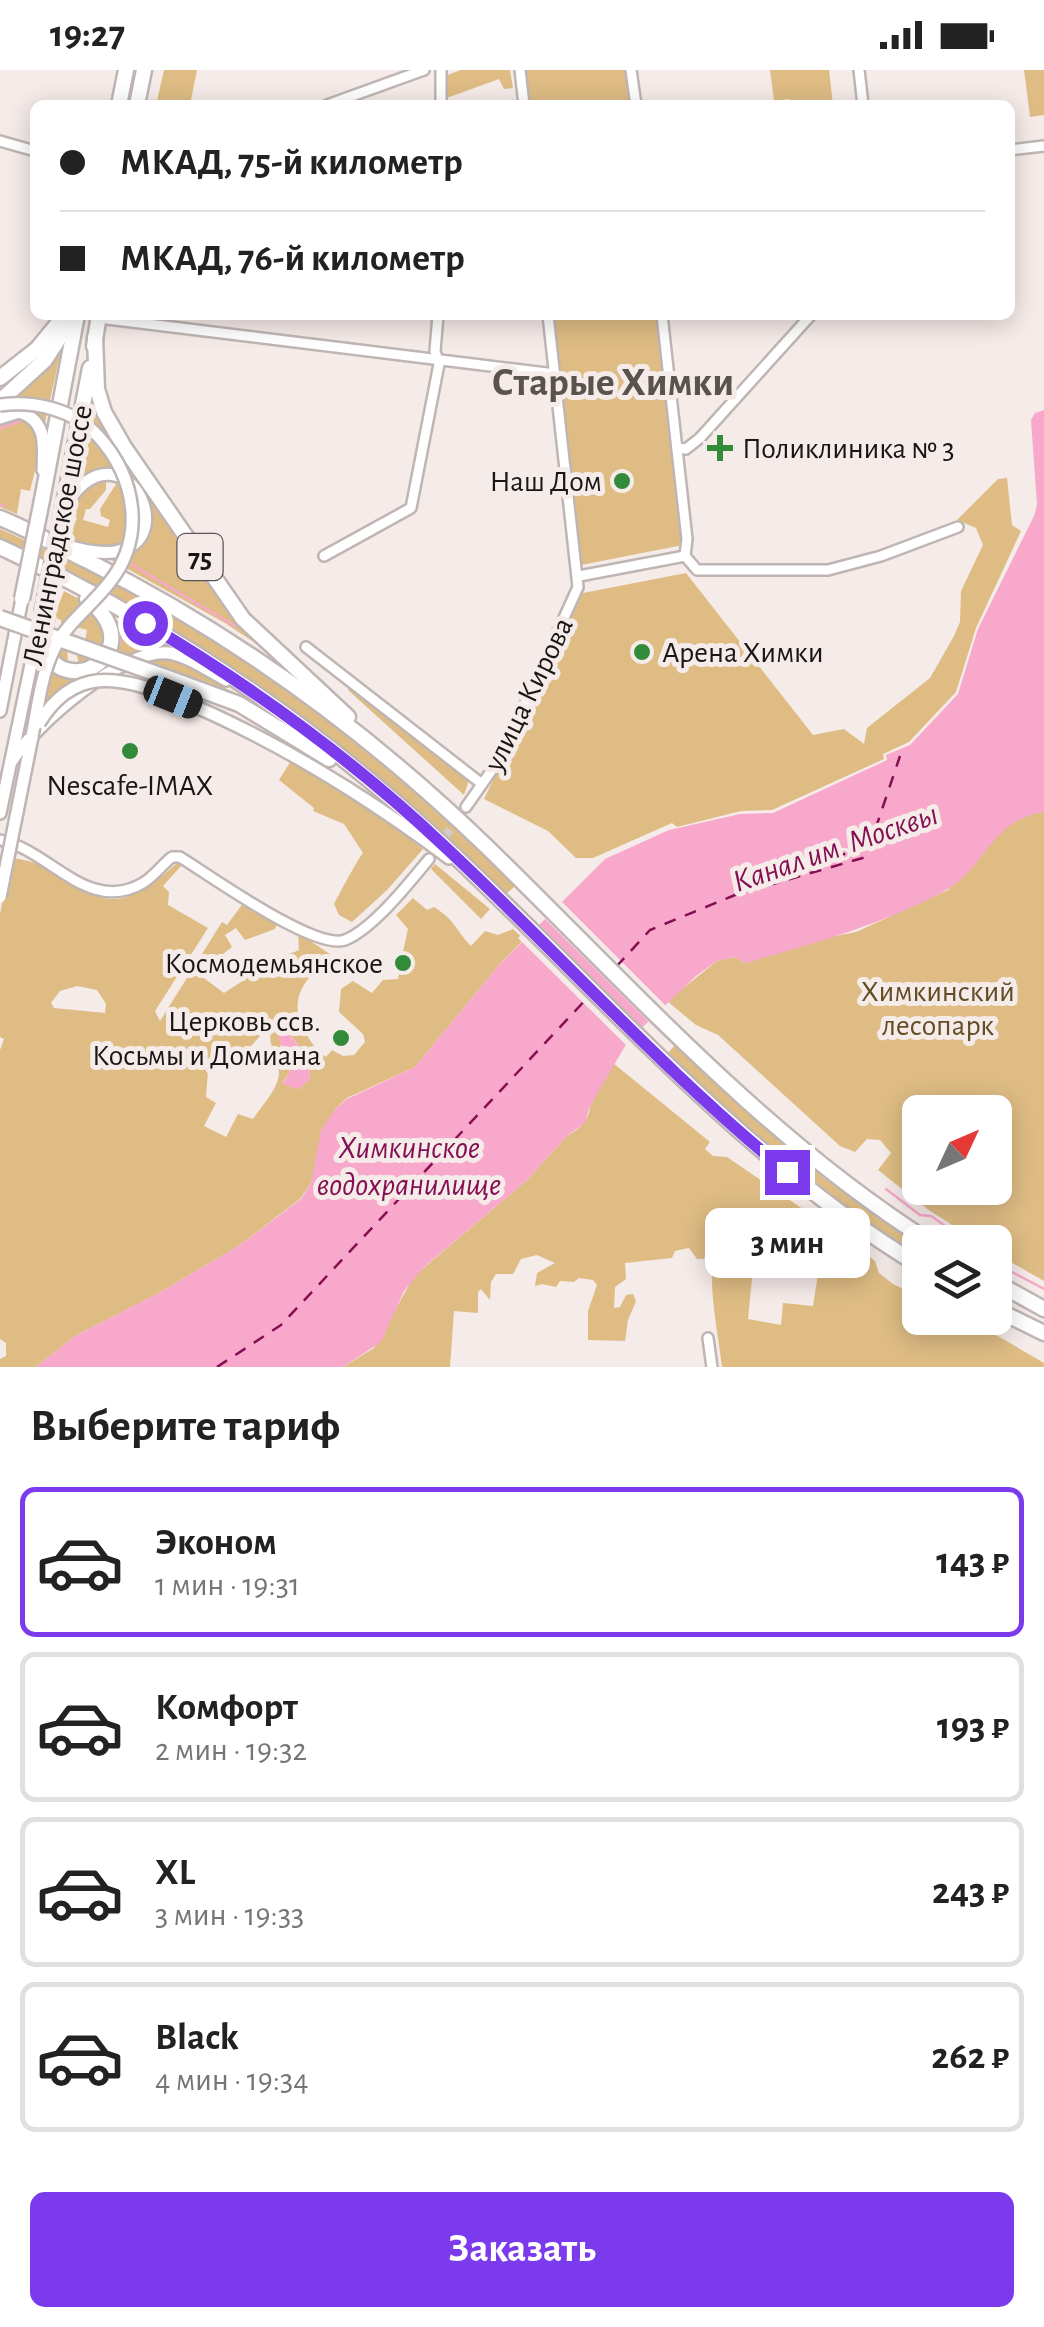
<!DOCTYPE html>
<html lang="ru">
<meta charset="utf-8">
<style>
body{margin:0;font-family:"Alegreya Sans",sans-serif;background:#f2f2f2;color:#222;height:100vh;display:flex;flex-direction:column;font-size:38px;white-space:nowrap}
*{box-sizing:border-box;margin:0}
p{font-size:32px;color:#767676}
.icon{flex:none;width:55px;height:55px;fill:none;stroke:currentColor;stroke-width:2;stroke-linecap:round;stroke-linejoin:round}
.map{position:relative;height:1297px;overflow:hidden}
.drawer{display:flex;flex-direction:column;background:#fff;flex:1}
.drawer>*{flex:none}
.top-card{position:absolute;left:30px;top:30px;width:985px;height:220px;border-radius:15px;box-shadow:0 5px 25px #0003;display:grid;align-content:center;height:220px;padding:0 30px;background:#fff}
.needle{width:65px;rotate:46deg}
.buttons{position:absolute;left:902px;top:1025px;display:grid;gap:20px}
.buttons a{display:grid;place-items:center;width:110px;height:110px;border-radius:15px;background:#fff;box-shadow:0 5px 25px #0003;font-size:50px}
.end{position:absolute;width:45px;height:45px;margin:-22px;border:12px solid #7c3aed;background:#fff;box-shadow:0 0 0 5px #fff}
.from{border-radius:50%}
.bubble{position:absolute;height:70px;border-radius:15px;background:#fff;box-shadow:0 5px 25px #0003;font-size:32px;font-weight:700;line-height:70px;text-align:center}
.car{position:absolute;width:30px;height:60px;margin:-30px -15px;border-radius:12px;box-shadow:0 0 8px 2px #0007;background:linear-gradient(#222 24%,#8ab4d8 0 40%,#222 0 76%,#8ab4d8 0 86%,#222 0)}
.top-card b{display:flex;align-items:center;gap:35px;height:95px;font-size:38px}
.top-card b+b{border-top:2px solid #e0e0e0}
.top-card i{width:25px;height:25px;background:#222}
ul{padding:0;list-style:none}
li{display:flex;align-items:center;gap:30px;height:150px;margin:0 20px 15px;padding:0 10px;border:5px solid #e0e0e0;border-radius:15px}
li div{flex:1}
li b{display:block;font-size:38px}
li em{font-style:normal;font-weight:700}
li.active{border-color:#7c3aed}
li>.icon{width:90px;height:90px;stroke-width:1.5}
h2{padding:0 30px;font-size:45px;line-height:120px}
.primary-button{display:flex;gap:20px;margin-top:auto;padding:20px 30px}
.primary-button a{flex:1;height:115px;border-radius:15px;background:#7c3aed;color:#fff;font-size:40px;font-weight:700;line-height:115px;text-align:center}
.status{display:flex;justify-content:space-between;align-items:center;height:70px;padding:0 50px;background:#fff;direction:ltr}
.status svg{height:28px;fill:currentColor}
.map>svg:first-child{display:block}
.green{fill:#debc84;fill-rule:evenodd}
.water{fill:#f8a8ca}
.pier{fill:#f5ebe9}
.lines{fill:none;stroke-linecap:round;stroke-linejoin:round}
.stream{stroke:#f8a8ca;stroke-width:2.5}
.ferry{stroke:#840f52;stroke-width:2.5;stroke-dasharray:12 10;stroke-linecap:butt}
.minor-tunnel{stroke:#d4cbc9;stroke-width:9;stroke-dasharray:9 4.5;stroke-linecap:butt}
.minor-casing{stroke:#bfb6b4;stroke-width:14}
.major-casing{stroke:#bfb6b4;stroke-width:16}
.highway-casing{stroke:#bfb6b4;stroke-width:19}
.minor{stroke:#fff;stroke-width:9}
.major{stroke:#fff;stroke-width:11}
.highway{stroke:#fff;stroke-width:14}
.major-bridge-casing{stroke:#bfb6b4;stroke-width:16;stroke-linecap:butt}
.highway-bridge-casing{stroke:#bfb6b4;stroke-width:19;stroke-linecap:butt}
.major-bridge{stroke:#fff;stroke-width:11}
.highway-bridge{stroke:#fff;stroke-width:14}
.route{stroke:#7c3aed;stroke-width:12}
.poi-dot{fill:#318b3b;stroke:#f5ebe9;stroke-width:4}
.labels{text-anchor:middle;stroke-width:10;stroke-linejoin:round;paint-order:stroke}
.shield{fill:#f5ebe9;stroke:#5b5655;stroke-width:2.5}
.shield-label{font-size:28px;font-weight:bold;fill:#191615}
.poi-label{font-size:30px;fill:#191615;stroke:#f5ebe9;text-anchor:end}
.street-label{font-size:30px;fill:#191615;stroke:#f5ebe9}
.park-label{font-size:30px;fill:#644d26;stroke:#f5ebe9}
.water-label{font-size:32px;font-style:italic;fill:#840f52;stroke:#f5ebe9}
.district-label{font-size:40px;font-weight:bold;fill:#5a524f;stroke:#f5ebe9}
</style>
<div class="status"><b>19:27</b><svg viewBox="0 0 49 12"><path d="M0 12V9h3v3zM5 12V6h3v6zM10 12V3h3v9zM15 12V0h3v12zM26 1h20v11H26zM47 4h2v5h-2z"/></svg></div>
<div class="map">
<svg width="1044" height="1297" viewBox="0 0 1044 1297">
<rect width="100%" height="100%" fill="#f5ebe9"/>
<g class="green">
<polygon points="164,0 197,0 190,35 156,35"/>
<polygon points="461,0 510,0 513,18 504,19 499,9 444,29 445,6"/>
<polygon points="524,0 628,0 632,35 528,35"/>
<polygon points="770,0 829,0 833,35 790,35 789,29 774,31"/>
<polygon points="1024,0 1044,0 1044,45 1030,47"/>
<polygon points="551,245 657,245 683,475 581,495"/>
<polygon points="62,276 44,357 42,352 0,344 0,337 35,309"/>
<path d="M93,318l4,23 13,25 106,153 56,65 -47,-31 -117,-65c13,-1 19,-6 28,-15 24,-25 18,-41 -4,-64l-45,-3 -15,11z"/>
<polygon points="18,345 37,359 39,384 30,421 21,419 17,444 0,437 0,352"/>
<polygon points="1007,408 1012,455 1021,461 976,558 956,622 909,672 883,684 884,689 772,740 741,741 677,757 672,753 593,788 576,788 548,761 484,729 583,523 686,503 813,665 844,659 864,674 867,658 930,608 954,566 960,552 961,521 983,475 976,458 957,450 998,409"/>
<polygon points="106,410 106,420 90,439 86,439 83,450 108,457 110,450 101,446 100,439 118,411 142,433 139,460 120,477 86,476 69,468 77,448 69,441 81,419"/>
<path d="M0,459c69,31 138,64 203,104 114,69 217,160 312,253l-9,8c-149,-146 -316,-267 -506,-356z"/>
<polygon points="64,521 87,533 104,549 106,580 80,597 72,568 85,571 87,560 61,553 61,550 56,548 54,561 67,578 68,591 72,591 73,597 49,582 48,545 54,547"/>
<polygon points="111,547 168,579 65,618 54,626 20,669 39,571 45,587 84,604 116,560"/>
<polygon points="161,585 180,590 272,647 137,591"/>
<polygon points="352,616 469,710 464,725 348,620"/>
<path d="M292,689l75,45 56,45 -36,41 -35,32 -13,-7 -5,-11c4,-8 25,-47 29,-51l-19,-29 -31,-13 1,-3 -35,-28z"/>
<path d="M1044,742v469l-49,-28v-11h-16l-49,-31 -52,-41 13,-17 -11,-13 -13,-1 -12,13 -15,-6 -122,-111 -22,-10 -29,-24 50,-40 18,-4 10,6 65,-22 46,-9 92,-42 60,-66 17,-9zM920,1042h75v76h-75z"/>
<path d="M11,788c79,8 80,85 166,5l5,2 -19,21 6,6 -1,13 40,23 -53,83 5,10 62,-99 5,3 17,-23 34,20 -3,7 -30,11 -9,-12 -11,7 7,12 -28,22 -3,7 23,17 51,-33 24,-10 -1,-17 32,21c-23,25 -44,43 -25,78 6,10 11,18 21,25l6,-7 11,6 11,-1 11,-13 -2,-8 -24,-22 2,-23 12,-8 19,12 11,-13 15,-1 1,-5 -5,-5 9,-18 5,-22 -12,-14 17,-17 14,12 7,-3c22,14 20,21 37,39l14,-15 13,4 15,-6 11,10 -25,26 -84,102 -68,31 -12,11 -24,74 -11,16 -60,46 -81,48 -84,43 -39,31h-36v-8l6,-3v-13l-6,-4v-289l4,-11 -4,-2v-123zM77,916l20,4 9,14 -1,9 -51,-5 -3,-5 9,-12zM271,954c-4,26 8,32 8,50 -1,15 -18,33 -26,45l-15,-5 -12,23 -22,-11 12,-23 -10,-6 2,-27 12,-9 14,4zM284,960c17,14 24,27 26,49l-11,10 -17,-6 8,-11 -10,-24z"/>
<polygon points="435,794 490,839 481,849 431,799"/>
<path d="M675,975l147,132 98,70v9c-93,-55 -174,-128 -253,-202z"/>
<path d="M613,993l97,79 -5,7 8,7 14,1 127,87 21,17 4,12 14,11 27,13v21h47l77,45v4h-322c-4,-34 -11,-64 -10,-98l5,-2 2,-18 -11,-2 -4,12h-7l-8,-11 -14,3 -3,7 -47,5 1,16 -11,8 -1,21 6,-1 6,-12 7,-1 3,7 -8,19 -3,21 -37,-1v-29l9,-26 -4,-5 -14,-2 -5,4 -14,-1 -4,6 -14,-3 -7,2 2,-13 18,-10 -18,-8 -16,4 -8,15h-17l-5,8 -1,18 -9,-11 -3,3v21l-24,-2 -4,56h-107l31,-19 40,-72 112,-95 42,-46c11,-5 22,-16 22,-29zM758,1145l39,5 -2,27 47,-2 2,17 -26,12 -5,32 -30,-3 -2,22 -33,-6 6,-60 -19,-2 5,-27 15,2z"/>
</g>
<g class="water">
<path d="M1044,340v402c-54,8 -59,58 -101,80 -63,33 -130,52 -198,71l-10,-6 -18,4 -21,15 -68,65 -38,65 -5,17 -17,12 -42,46 -102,86 -20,24 -23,51 -38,25h-307l39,-31 84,-43 81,-48 61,-46 10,-16 10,-53 14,-21 12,-10 68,-32 84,-102 106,-106 64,-29 71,-16 33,-1 114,-53 -1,-5 24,-10 48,-51 20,-65 56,-113 3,-11 -6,-85 4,-7z"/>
<path d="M284,960c16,14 24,27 26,49l-11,10 -17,-5 8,-12 -13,-40z"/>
</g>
<g class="pier">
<polygon points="558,828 668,938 651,954 541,845"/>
<polygon points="535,851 645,960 629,978 518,868"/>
</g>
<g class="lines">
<g class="stream">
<polyline points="0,358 21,351"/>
<polyline points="0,434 4,436"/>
<polyline points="129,493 235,556"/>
<polyline points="120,574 123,561 155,577"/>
<polyline points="886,1119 920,1145 931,1146 954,1162"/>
<polyline points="962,1167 969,1172"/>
<polyline points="995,1193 1044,1219"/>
</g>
<g class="ferry">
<polyline points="616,897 650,860 735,825 866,787 900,686"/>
<polyline points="217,1297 281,1255 590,925"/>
</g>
<polyline class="minor-tunnel" points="429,789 466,737"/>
<g class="minor-casing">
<g id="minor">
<polyline points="520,0 524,35"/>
<polyline points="631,0 636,35"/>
<polyline points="859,0 863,35"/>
<polyline points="327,35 424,0"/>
<polyline points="441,35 441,0"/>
<polyline points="0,71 35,81"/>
<polyline points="1010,80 1044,76"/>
<polyline points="662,245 687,469 685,486"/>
<polyline points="99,248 555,304"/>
<polyline points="677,378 686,379 700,368 811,245"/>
<polyline points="324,486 411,438 439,294 435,281 438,245"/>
<polyline points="685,486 697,500 828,500 881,486 958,457"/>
<polyline points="579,506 685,486"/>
<polyline points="306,577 482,714"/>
<polyline points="466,737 501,687 578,517 548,245"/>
<path d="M0,770c50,10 88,75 143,43 11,-7 19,-18 29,-26h8c29,18 135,94 165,83 28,-11 65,-58 84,-81"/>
<polyline points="708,1268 712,1297"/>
</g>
</g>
<g class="major-casing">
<g id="major">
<path d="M0,348l19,-6c28,8 25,33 24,58"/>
<path d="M65,436c65,-104 143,85 0,39"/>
<path d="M173,627c100,41 189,96 276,161"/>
<polyline points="0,641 22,529"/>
<path d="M11,692c23,-37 113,-115 158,-109 19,3 40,18 57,27"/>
<polyline points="17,742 32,667"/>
<polyline points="0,743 39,556"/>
</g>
</g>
<g class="highway-casing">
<g id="highway">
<polyline points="119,35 126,0"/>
<polyline points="137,35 144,0"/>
<polyline points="95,267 97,319 104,342 124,377 243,549 348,647"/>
<polyline points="94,276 99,245"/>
<polyline points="0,308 37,279 65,245"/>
<polyline points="0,331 45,290 71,250"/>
<polyline points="42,430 77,245"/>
<polyline points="63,439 90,298"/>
<path d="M0,448c30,12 59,29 88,43 148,74 279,170 398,285 142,138 275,289 444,396"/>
<path d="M0,477c160,74 309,174 439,294 157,145 296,313 481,425"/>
<path d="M43,539c-1,13 -2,28 2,40 21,53 108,1 42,-50"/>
<polyline points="174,610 239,634 329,689"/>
<polyline points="995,1212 1044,1239"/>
<polyline points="995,1239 1044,1263"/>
</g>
</g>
<use href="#minor" class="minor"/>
<use href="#major" class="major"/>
<use href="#highway" class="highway"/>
<g class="major-bridge-casing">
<g id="major-bridge">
<path d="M0,335c35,-5 74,5 98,31 38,42 48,101 11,147 -17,22 -41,39 -54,64 -14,27 -17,60 -23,89"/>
<path d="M39,653c35,-57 79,-47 134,-26"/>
<polyline points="0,827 17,742"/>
</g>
</g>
<g class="highway-bridge-casing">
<g id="highway-bridge">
<polyline points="22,529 42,430"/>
<polyline points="43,539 63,439"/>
<polyline points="0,548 174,610"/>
</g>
</g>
<use href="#major-bridge" class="major-bridge"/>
<use href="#highway-bridge" class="highway-bridge"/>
</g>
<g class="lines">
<path class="route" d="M145,553c106,63 207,136 297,221 116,108 222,228 345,328"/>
</g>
<g class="poi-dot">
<path d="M715 363h10v10h10v10h-10v10h-10v-10h-10v-10h10z"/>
<circle cx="622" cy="411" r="10"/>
<circle cx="642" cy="582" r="10"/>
<circle cx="130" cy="681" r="10"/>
<circle cx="403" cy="893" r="10"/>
<circle cx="341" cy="968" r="10"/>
</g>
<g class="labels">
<rect class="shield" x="177.5" y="464" width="45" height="46" rx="8"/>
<g class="shield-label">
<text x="200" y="497">75</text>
</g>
<g class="poi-label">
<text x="742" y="388" text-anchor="start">Поликлиника № 3</text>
<text x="602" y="421">Наш Дом</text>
<text x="662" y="592" text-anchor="start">Арена Химки</text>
<text x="130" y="725" text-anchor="middle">Nescafe-IMAX</text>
<text x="383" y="903">Космодемьянское</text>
<text x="321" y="961">Церковь ссв.<tspan x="321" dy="34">Косьмы и Домиана</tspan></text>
</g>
<g class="street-label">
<text transform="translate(57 465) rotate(-79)" y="10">Ленинградское шоссе</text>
<text transform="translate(528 624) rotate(-64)" y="10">улица Кирова</text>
</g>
<g class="park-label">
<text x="938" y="931">Химкинский<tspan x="938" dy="34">лесопарк</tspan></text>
</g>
<g class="water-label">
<text transform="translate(835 777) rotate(-19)" y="11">Канал им. Москвы</text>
<text x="409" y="1088">Химкинское<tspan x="409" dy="37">водохранилище</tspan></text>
</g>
<g class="district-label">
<text x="613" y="325">Старые Химки</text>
</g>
</g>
</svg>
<div class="buttons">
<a><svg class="needle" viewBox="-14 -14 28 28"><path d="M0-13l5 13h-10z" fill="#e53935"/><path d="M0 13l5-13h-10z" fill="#767676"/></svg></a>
<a><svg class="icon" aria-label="layers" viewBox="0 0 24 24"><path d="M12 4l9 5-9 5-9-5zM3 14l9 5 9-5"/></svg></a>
</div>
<i class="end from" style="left:145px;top:553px"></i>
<i class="end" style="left:787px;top:1102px"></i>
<div class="bubble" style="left:705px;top:1138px;width:165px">3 мин</div>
<i class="car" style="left:173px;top:627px;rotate:112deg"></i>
<div class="top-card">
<b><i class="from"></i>МКАД, 75-й километр</b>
<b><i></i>МКАД, 76-й километр</b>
</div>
</div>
<section class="drawer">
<h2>Выберите тариф</h2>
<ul>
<li class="active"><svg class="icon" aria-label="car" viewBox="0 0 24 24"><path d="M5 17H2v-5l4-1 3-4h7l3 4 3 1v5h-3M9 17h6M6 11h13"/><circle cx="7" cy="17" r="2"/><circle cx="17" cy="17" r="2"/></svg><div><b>Эконом</b><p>1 мин · 19:31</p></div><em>143 ₽</em></li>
<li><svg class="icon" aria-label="car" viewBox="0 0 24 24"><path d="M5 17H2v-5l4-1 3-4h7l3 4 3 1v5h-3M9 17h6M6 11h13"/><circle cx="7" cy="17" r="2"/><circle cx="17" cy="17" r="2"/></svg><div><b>Комфорт</b><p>2 мин · 19:32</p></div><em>193 ₽</em></li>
<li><svg class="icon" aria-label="car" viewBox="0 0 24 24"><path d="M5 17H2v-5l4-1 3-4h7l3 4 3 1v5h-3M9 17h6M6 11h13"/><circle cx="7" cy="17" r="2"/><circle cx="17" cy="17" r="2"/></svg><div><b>XL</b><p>3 мин · 19:33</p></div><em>243 ₽</em></li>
<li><svg class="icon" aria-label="car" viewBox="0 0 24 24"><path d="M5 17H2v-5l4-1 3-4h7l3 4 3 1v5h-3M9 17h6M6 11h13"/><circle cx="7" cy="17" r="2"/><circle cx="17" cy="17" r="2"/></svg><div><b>Black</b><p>4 мин · 19:34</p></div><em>262 ₽</em></li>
</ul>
<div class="primary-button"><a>Заказать</a></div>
</section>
